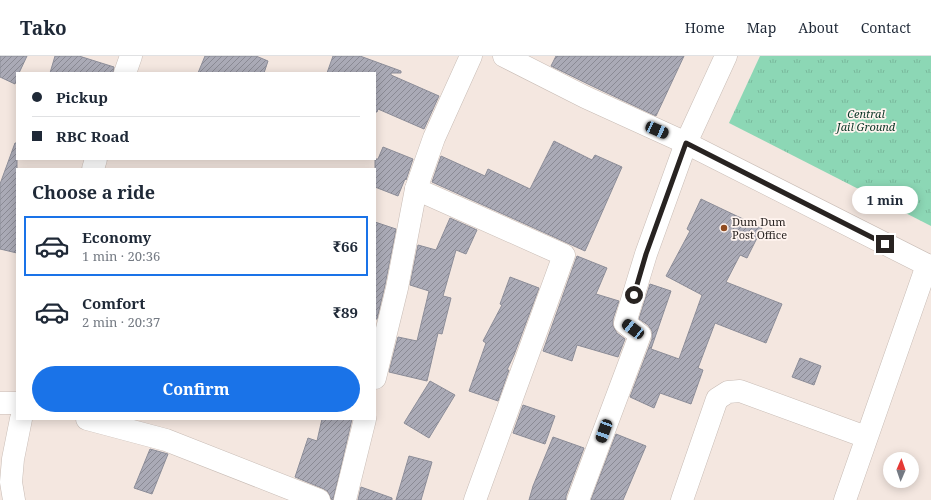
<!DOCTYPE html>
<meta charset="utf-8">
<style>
body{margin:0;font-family:"Noto Serif",serif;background:#f2f2f3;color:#1f2937;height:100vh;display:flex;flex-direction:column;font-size:15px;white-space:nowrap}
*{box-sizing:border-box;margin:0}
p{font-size:13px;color:#747a83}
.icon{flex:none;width:22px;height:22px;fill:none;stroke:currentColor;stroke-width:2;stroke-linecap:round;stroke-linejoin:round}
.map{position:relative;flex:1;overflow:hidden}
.drawer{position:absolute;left:16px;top:112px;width:360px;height:252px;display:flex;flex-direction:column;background:#fff;border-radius:0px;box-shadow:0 2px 10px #0003}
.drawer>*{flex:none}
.hud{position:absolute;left:16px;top:16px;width:360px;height:88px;border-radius:0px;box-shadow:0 2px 10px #0003;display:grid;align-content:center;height:88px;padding:0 16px;background:#fff}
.needle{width:26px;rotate:2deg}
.fabs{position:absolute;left:883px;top:396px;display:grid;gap:8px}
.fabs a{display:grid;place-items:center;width:36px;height:36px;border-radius:50%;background:#fff;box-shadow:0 2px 10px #0003;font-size:20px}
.end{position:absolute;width:18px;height:18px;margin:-9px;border:5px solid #282321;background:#fff;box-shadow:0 0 0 2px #fff}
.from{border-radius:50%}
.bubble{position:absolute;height:28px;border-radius:14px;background:#fff;box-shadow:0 2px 10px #0003;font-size:13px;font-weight:700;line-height:28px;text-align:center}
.car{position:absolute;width:12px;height:24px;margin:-12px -6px;border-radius:5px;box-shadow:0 0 3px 1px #0007;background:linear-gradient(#222 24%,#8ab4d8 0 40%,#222 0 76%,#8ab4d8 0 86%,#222 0)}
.hud b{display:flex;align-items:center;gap:14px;height:38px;font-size:15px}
.hud b+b{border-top:1px solid #e0e1e3}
.hud i{width:10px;height:10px;background:#1f2937}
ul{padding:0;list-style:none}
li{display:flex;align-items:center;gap:12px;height:60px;margin:0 8px 6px;padding:0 8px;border:2px solid transparent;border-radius:0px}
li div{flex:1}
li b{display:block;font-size:15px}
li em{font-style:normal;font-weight:700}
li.selected{border-color:#1a73e8}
li>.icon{width:36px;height:36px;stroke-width:1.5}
h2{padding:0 16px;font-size:18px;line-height:48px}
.button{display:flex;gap:8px;margin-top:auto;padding:8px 16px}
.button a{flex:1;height:46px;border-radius:24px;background:#1a73e8;color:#fff;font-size:16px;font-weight:700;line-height:46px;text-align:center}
header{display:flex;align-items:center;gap:24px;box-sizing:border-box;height:56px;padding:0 20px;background:#fff;border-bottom:1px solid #e0e1e3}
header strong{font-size:19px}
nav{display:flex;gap:22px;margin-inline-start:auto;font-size:14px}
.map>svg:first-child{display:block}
.park{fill:url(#park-tufts)}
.building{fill:url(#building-hatch);stroke:#8c8d98}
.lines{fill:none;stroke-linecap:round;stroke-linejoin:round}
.minor-casing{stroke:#c8bcb5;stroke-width:23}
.minor{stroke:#fff;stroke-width:22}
.route{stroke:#282321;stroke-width:5}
.poi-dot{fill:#904b20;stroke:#fff4ef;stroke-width:1.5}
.labels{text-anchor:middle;stroke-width:3.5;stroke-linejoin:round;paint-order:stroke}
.park-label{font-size:11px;font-style:italic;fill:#093525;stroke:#fff4ef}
.poi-label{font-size:11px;fill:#282321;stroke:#fff4ef;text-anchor:start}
</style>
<header>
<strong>Tako</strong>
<nav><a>Home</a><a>Map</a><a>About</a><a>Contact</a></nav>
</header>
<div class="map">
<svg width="931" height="444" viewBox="0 0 931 444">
<defs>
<pattern id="park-tufts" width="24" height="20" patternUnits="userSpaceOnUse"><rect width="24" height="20" fill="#8cd7b5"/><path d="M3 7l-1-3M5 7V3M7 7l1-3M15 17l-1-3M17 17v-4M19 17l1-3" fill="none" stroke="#79b89b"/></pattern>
<pattern id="building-hatch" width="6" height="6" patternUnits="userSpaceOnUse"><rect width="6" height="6" fill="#aaaab6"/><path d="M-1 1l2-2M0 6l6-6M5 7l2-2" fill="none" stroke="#8a8a94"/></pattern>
</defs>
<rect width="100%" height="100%" fill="#f4e7e0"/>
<polygon class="park" points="760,0 931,0 931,170 729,67"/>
<g class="building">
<polygon points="0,0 27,0 19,17 17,17 17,22 15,28 0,21"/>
<polygon points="55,0 79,0 114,11 113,17 50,17"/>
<polygon points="205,0 256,0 268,5 264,17 198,17"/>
<polygon points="333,0 360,0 401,15 401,17 391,17 391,19 439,40 424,73 378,53 377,56 375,56 375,17 327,17"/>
<polygon points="556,0 684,0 656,60 590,29 551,10"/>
<polygon points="554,85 592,104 595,99 622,111 585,195 432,126 441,100 485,120 488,113 530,133"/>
<polygon points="15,87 17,87 17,197 0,193 0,128"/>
<polygon points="383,91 413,103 406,124 405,123 398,140 375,131 375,103 378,103"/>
<polygon points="701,143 762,172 747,202 740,199 726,226 782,248 766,287 715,267 698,312 703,314 691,348 660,337 654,352 630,341 652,283 652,275 648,269 639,263 650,228 671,235 651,293 679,303 702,239 666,220 690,175 687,173"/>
<polygon points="450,162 477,174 466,198 456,194 443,240 451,242 442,278 438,277 427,325 389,316 398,281 417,285 429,235 410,229 418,189 436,194"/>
<polygon points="375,166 396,173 385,229 377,263 375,263"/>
<polygon points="577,200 607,212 596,238 619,245 613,263 613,270 617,277 625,283 618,301 577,289 572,305 543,295"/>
<polygon points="510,221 539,232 514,299 507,314 509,314 498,345 469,335 486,287 483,285 502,249 500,248"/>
<polygon points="800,302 821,310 814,329 792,321"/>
<polygon points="430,325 455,339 429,382 404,367"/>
<polygon points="523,349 555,360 545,388 513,377"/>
<polygon points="322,363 352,363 333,444 331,443 328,436 324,433 295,421 308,382 317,385"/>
<polygon points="616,378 646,390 623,444 591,444"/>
<polygon points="553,381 584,392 566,440 566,444 529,444 533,430"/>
<polygon points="150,393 168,398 152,438 134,432"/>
<polygon points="409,400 432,406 421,444 396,444"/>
<polygon points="361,431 392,442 392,444 358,444"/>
</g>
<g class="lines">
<g class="minor-casing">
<g id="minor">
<polyline points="471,0 434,82 416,133 564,199 475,444"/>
<polyline points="504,0 585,41 686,87 931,211"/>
<polyline points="125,17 131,0"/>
<polyline points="93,113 96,103"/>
<polyline points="375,322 397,232 416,133"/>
<polyline points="0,347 17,347"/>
<polyline points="87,363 166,384 319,444"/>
<polyline points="14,444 11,426 13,403 21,363"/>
<polyline points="345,444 365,363"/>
<polyline points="578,444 640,279 625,267 646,198 686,87 726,0"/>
<polyline points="682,444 717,343 728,336 740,335 866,381"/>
<polyline points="845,444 927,209"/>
</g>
</g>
<use href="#minor" class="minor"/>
</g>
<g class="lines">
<polyline class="route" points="634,239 646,198 686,87 885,188"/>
</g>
<circle class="poi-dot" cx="724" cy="172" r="4"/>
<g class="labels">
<g class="park-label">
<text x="866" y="62">Central<tspan x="866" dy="13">Jail Ground</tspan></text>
</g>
<g class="poi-label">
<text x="732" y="170">Dum Dum<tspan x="732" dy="13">Post Office</tspan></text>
</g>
</g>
</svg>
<div class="fabs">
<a><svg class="needle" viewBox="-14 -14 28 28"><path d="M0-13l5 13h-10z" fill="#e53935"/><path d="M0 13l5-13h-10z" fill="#747a83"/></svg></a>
</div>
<i class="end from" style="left:634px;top:239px"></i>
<i class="end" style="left:885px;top:188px"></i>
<div class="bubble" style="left:852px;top:130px;width:66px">1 min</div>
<i class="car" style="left:657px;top:74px;rotate:114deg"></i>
<i class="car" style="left:633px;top:273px;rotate:308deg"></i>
<i class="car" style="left:604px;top:375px;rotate:200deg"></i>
<div class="hud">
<b><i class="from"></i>Pickup</b>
<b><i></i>RBC Road</b>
</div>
<section class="drawer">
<h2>Choose a ride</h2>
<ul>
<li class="selected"><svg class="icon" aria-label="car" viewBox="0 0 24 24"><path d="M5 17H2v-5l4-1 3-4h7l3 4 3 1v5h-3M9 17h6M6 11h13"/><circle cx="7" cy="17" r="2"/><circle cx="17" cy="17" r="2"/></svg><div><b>Economy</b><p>1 min · 20:36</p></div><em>₹66</em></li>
<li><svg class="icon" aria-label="car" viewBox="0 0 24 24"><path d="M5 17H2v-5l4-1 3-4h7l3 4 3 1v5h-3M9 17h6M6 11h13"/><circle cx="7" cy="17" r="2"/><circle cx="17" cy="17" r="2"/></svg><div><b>Comfort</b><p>2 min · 20:37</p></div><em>₹89</em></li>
</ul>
<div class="button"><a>Confirm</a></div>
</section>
</div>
